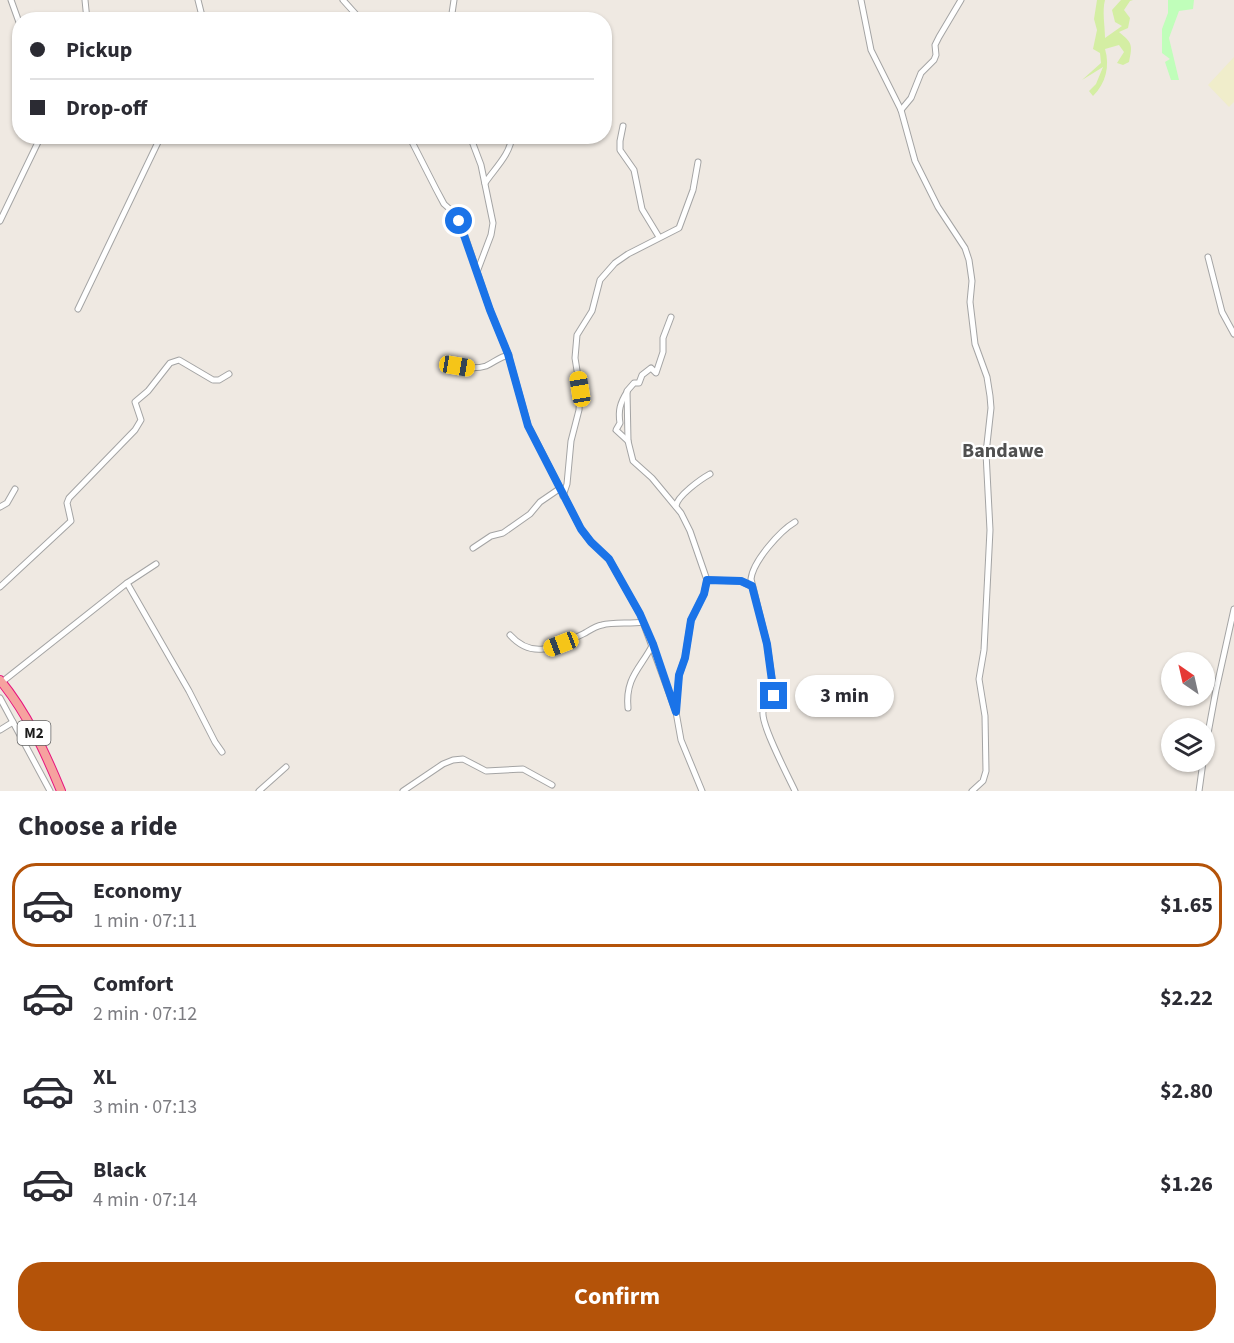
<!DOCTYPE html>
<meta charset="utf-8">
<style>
body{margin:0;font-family:"Source Sans 3",sans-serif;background:#f2f2f3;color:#2b2b33;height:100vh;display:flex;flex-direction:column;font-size:22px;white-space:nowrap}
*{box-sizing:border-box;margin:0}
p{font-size:20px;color:#7c7c81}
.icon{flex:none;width:33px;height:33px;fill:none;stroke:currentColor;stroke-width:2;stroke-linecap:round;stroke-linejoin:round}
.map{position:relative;height:791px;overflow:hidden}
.drawer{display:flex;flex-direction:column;background:#fff;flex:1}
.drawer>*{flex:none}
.top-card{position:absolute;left:12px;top:12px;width:600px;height:132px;border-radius:24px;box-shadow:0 2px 4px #0004;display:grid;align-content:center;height:132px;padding:0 18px;background:#fff}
.needle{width:39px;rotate:326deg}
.buttons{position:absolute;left:1161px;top:652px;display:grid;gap:12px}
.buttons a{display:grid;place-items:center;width:54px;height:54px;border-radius:50%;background:#fff;box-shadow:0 2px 4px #0004;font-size:30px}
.end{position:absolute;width:27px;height:27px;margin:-14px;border:8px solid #1a73e8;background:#fff;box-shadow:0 0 0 3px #fff}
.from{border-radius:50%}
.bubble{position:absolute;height:42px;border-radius:21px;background:#fff;box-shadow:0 2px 4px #0004;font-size:20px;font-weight:700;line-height:42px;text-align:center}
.car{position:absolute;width:18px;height:36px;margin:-18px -9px;border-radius:8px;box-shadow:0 0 4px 2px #0007;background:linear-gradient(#f5c518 24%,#345 0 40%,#f5c518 0 76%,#345 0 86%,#f5c518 0)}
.top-card b{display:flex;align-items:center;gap:21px;height:57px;font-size:22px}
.top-card b+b{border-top:2px solid #e1e1e2}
.top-card i{width:15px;height:15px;background:#2b2b33}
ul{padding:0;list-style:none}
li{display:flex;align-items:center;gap:18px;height:84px;margin:0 12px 9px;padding:0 6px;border:3px solid transparent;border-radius:24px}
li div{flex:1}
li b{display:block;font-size:22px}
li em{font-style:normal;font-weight:700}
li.on{border-color:#b45309}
li>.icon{width:54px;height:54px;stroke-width:1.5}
h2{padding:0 18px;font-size:27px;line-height:72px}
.button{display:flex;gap:12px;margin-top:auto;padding:12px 18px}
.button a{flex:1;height:69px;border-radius:24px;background:#b45309;color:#fff;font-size:24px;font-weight:700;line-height:69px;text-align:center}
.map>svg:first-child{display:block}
.farmland{fill:#f0edcb}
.grass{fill:#d4eea3}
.park{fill:#c0feba}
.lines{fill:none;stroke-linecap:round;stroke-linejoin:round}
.minor-casing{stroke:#a4a4a4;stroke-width:7}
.trunk-casing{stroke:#e7157e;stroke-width:10}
.minor{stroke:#fff;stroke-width:5}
.trunk{stroke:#f6a29f;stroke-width:8}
.route{stroke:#1a73e8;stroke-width:8}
.labels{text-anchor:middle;stroke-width:4.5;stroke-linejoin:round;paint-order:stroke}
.shield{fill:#fff;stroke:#616161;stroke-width:1.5}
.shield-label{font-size:15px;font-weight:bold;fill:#1d1d1d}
.quarter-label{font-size:20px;font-weight:bold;fill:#505050;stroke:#fff}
</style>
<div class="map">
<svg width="1234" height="791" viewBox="0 0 1234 791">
<rect width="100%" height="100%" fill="#efe9e2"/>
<polygon class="farmland" points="1234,57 1234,102 1229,107 1208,85"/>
<path class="grass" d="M1097,0h8c-3,11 0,26 0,38l17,-12 -7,-4 -3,-12 9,-10h12l-3,1 -6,9 6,8 -2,10 -9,4c13,11 14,12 10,30l-6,3 -6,-2 7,-11 -5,-7 -14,4c5,17 1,34 -12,47l-4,-5 7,-7 7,-17 -21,13 19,-17 -1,-10 -7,-4 4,-19 -3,-11z"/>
<polygon class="park" points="1168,0 1194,0 1193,9 1179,11 1169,38 1179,80 1171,80 1165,62 1170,59 1162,53 1162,29 1168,13"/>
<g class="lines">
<g class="minor-casing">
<g id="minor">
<polyline points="11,0 20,25"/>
<polyline points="85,0 87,20"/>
<polyline points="198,0 203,20"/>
<polyline points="343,0 361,20"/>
<polyline points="861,0 871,50 901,110 915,161 938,207 965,248 969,260 972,281 970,302 975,344 987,377 990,396 991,408 986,453 990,530 984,650 979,679 985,716 986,771 983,781 972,791"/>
<polyline points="451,20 454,0"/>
<polyline points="901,110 911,98 921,73 934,60 936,55 935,45 939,37 961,0"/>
<polyline points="623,126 620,141 620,150 634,170 642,209 659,237"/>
<polyline points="409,136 436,189 444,204 453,212 464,233 490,310 508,354 528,425 581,529 591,542 609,559 640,614 676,712 681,740 702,791"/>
<polyline points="470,136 481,165 493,223 491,235 477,272"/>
<path d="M485,183c10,-15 25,-28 27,-47"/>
<polyline points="0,221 41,136"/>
<polyline points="1208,257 1222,312 1234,334"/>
<polyline points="78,309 161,136"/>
<polyline points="671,317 663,338 663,352 656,373 651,368 642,375 639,383 634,383 627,391 628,441 633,461 652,478 681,513 690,531 707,580 704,594 691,620 685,658 679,675 676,710"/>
<path d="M457,366c10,2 20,3 29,0 9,-4 13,-9 23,-11"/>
<path d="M627,392c-7,11 -9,19 -7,31l-4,7 12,11"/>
<polyline points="563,496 567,484 571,441 579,410 580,389 575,358 577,335 592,311 600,280 615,263 628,254 679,228 693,190 698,162"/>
<path d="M676,506c1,-10 25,-27 34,-32"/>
<polyline points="0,507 7,503 15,489"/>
<polyline points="473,548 491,536 503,533 530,514 540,502 559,489"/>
<polyline points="707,580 741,581 751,586"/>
<polyline points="127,583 189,691 215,742 222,752"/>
<polyline points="0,587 71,521 67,503 69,498 135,430 141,420 135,402 148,391 170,363 179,360 213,380 219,380 229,374"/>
<path d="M510,635c23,26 48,11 75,-2 5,-3 11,-7 17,-8 11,-3 28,-1 41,-3"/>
<polyline points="2,682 127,583 156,564"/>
<polyline points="0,698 50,791"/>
<path d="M628,708c-3,-31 13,-40 25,-64"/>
<polyline points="0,730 13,722"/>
<polyline points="1204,755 1216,690 1234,609"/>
<polyline points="259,791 286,767"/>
<polyline points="403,791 443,764 453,760 463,759 486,771 523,769 552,785"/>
<path d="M795,791c-7,-15 -34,-66 -32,-79 1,-9 10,-12 11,-20l-7,-48 -16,-65c2,-18 29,-48 44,-57"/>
<polyline points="1199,791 1203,762"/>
</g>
</g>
<g class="trunk-casing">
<path id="trunk" d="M0,680c27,33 45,72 61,111"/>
</g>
<use href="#minor" class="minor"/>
<use href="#trunk" class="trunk"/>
</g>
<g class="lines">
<polyline class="route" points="459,221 490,310 508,354 528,426 581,529 591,542 609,559 640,614 653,644 676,712 679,675 685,658 691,620 704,594 707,580 741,581 752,586 767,644 774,696"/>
</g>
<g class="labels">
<rect class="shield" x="17.5" y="721" width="33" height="24" rx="4.5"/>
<g class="shield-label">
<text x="34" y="738">M2</text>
</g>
<g class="quarter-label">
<text x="1003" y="457">Bandawe</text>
</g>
</g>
</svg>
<div class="buttons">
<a><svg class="needle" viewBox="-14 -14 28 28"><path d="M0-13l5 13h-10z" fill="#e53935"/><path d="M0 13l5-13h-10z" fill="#7c7c81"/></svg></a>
<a><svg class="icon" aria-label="layers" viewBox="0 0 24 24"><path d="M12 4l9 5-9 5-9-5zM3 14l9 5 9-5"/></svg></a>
</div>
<i class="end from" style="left:459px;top:221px"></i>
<i class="end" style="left:774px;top:696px"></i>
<div class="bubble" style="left:795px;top:675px;width:99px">3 min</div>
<i class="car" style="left:457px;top:366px;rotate:99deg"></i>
<i class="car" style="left:580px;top:389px;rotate:351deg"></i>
<i class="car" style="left:561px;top:644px;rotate:249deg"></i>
<div class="top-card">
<b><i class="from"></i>Pickup</b>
<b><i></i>Drop-off</b>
</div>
</div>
<section class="drawer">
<h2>Choose a ride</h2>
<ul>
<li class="on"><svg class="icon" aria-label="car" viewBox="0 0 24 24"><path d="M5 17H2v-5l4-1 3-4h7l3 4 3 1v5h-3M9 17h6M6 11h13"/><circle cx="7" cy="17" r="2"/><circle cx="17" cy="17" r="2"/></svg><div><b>Economy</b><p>1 min · 07:11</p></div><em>$1.65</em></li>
<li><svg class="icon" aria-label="car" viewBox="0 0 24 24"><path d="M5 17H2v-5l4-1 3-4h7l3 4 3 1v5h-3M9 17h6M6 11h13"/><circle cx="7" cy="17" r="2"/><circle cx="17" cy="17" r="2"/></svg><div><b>Comfort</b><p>2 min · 07:12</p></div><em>$2.22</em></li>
<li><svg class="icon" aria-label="car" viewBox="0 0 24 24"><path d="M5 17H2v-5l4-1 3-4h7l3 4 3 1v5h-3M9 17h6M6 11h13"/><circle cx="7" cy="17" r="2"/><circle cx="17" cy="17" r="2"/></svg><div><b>XL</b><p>3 min · 07:13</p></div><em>$2.80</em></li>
<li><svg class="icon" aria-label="car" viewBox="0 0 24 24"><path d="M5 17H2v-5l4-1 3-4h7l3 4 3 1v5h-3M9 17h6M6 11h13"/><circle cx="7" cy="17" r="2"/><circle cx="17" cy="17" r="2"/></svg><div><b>Black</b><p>4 min · 07:14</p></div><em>$1.26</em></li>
</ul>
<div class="button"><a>Confirm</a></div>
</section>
